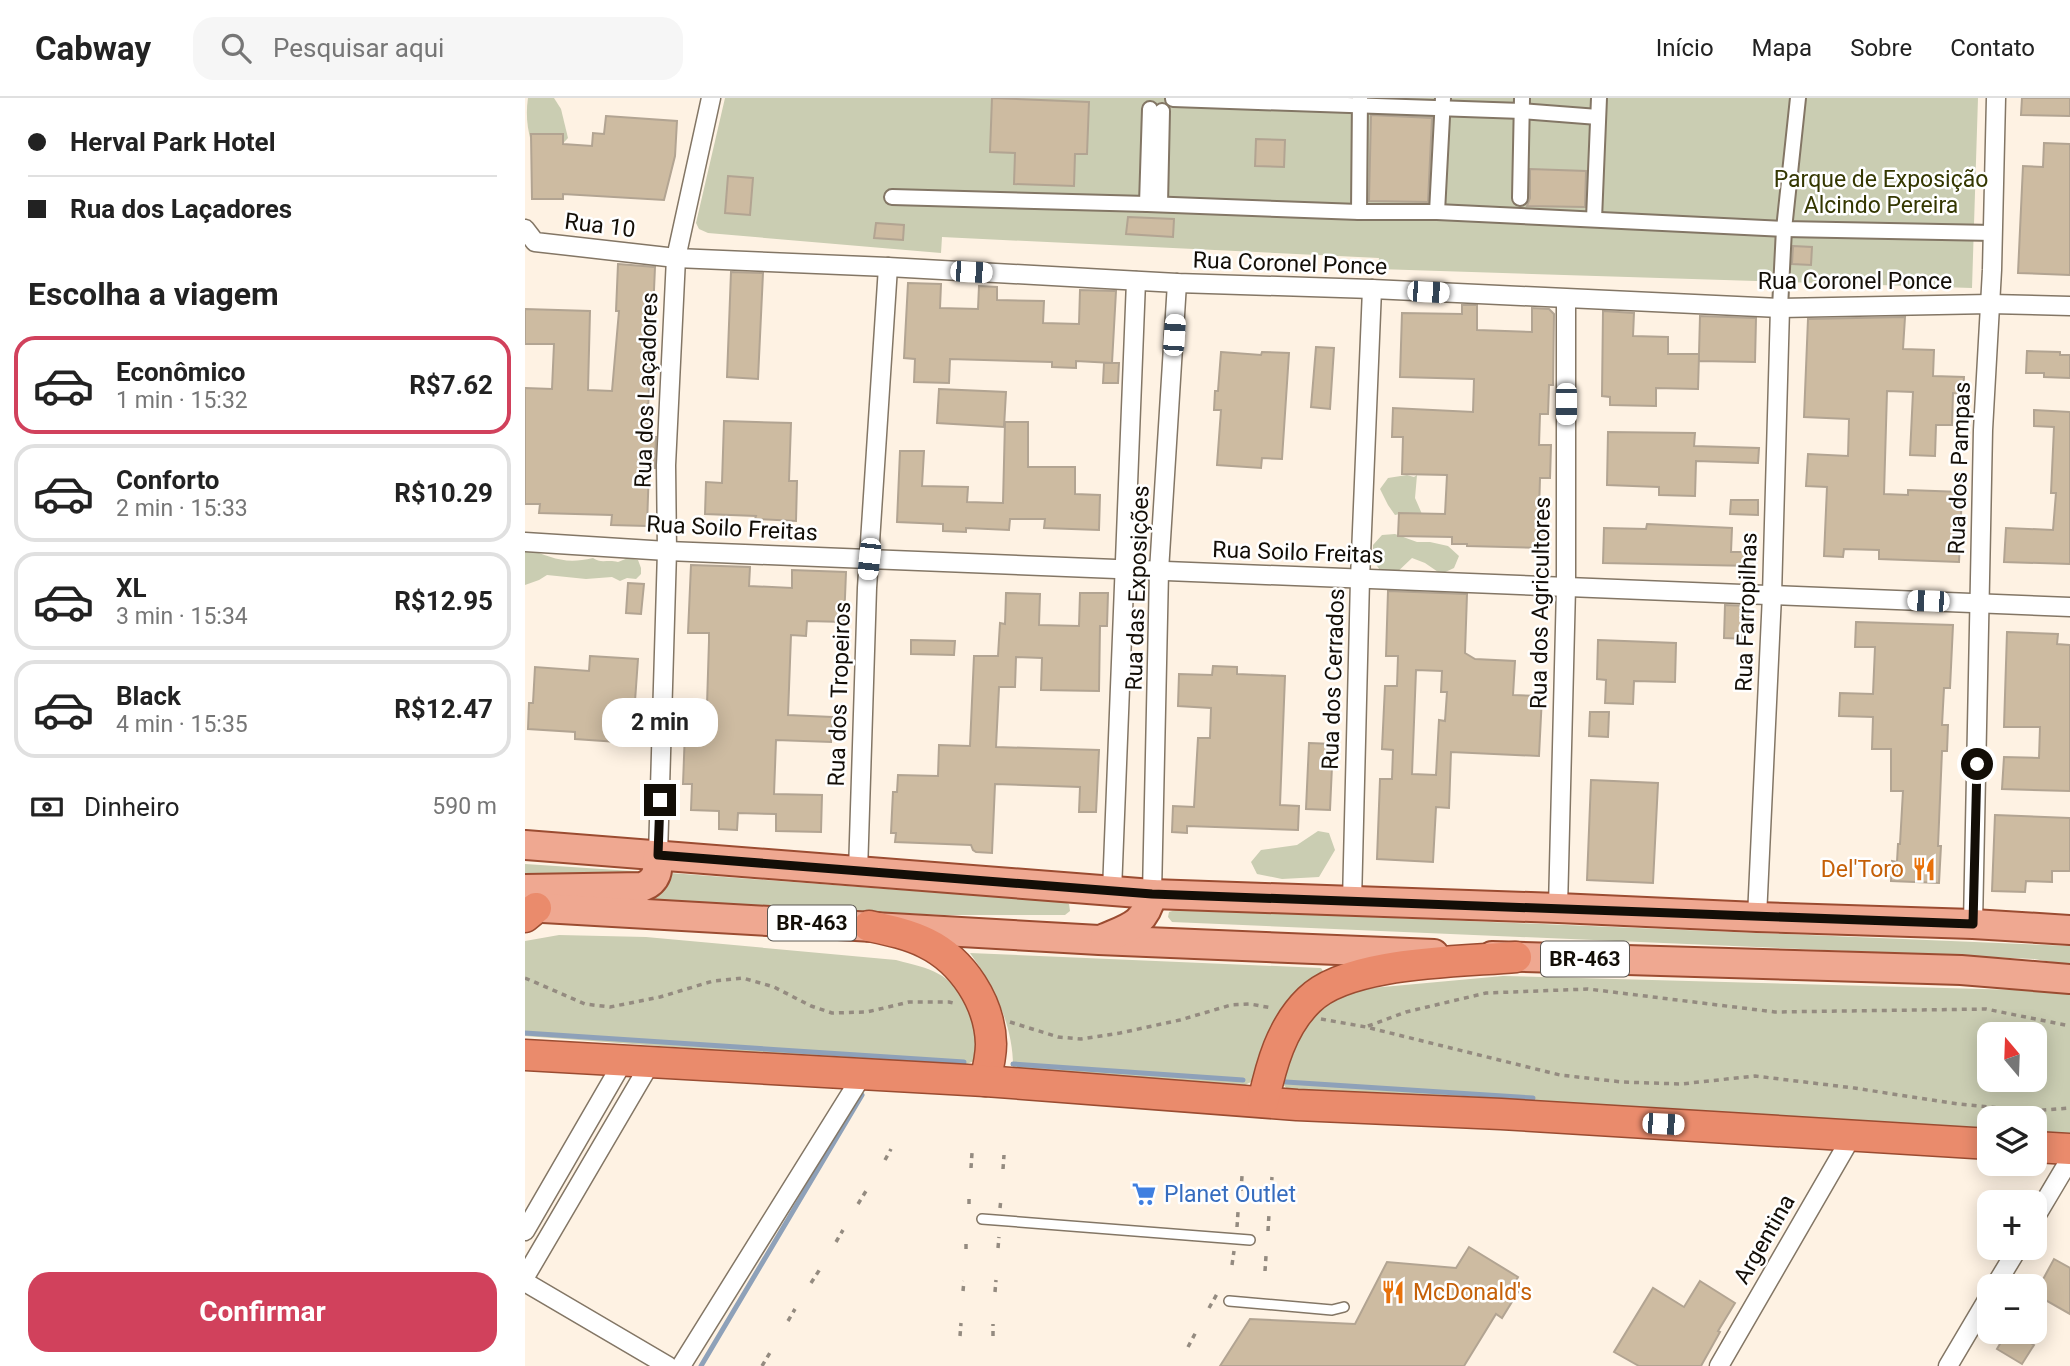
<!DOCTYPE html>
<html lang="pt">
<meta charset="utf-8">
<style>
body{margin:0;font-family:Roboto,sans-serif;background:#f6f6f6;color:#222;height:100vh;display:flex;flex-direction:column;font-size:26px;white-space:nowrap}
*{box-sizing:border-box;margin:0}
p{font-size:23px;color:#767676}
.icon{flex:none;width:38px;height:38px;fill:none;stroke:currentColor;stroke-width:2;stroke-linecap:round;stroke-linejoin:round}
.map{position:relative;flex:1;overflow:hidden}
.details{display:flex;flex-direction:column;background:#fff;width:525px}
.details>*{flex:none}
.hud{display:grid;align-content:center;height:154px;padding:0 28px;background:#fff}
.needle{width:46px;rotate:341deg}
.buttons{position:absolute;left:1452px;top:924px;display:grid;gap:14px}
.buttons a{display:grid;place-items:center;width:70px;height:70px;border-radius:14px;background:#fff;box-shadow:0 4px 18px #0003;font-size:35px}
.end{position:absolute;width:32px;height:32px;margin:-16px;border:9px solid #130e07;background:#fff;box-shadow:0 0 0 4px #fff}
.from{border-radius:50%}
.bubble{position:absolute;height:49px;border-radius:21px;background:#fff;box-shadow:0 4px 18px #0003;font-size:23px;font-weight:700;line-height:49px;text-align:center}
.car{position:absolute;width:21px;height:42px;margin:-21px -10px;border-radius:9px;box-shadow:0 0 5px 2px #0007;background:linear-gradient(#fff 24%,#345 0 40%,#fff 0 76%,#345 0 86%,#fff 0)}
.hud b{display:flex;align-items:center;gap:24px;height:66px;font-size:26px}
.hud b+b{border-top:2px solid #e0e0e0}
.hud i{width:18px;height:18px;background:#222}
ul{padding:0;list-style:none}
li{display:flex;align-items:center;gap:21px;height:98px;margin:0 14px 10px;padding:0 14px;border:4px solid #e0e0e0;border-radius:21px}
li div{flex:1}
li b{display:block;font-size:26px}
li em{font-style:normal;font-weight:700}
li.current{border-color:#d1415c}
li>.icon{width:63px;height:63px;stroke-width:1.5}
h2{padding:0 28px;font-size:32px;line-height:84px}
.pay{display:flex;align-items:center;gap:18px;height:77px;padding:0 28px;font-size:26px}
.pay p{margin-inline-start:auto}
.action{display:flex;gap:14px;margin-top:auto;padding:14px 28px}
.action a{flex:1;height:80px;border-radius:21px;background:#d1415c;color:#fff;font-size:28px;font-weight:700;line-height:80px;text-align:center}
header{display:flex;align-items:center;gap:42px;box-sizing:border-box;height:98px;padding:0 35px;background:#fff;border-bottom:2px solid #e0e0e0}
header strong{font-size:33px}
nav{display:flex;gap:38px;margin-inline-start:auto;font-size:24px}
.search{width:490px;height:63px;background:#f6f6f6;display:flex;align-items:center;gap:18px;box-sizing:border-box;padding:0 24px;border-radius:21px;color:#767676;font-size:26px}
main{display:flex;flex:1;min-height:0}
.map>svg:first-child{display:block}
.green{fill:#cacdb2;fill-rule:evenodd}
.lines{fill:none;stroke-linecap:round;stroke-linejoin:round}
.stream{stroke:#8ea1b9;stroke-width:5}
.building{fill:#cdbba1;stroke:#b2a492;stroke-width:2;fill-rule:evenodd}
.service-casing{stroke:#837665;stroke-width:12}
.pedestrian-casing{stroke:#837665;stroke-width:18}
.minor-casing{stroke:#837665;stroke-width:21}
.primary-casing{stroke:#9b4c31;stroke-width:32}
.trunk-casing{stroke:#9b4c31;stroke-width:33}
.path{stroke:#948b80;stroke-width:3.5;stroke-dasharray:5 5;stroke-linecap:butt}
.service{stroke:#fff;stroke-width:9}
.pedestrian{stroke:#fff;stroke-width:14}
.minor{stroke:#fff;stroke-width:18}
.primary{stroke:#efa891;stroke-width:28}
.trunk{stroke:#ea8b6c;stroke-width:30}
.route{stroke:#130e07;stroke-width:9}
.labels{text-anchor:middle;stroke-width:5;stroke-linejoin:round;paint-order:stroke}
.shield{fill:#fff;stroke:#5a5651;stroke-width:2}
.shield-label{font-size:21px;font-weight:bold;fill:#130e07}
.park-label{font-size:23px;fill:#343701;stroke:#fff}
.street-label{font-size:23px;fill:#130e07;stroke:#fff}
.food-label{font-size:23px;fill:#c56008;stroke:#fff;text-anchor:end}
.shop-label{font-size:23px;fill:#366cbe;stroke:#fff;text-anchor:start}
</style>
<header>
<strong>Cabway</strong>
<div class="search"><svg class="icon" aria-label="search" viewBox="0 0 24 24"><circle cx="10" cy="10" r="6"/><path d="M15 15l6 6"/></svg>Pesquisar aqui</div>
<nav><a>Início</a><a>Mapa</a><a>Sobre</a><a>Contato</a></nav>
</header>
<main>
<section class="details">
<div class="hud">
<b><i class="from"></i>Herval Park Hotel</b>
<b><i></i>Rua dos Laçadores</b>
</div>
<h2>Escolha a viagem</h2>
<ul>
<li class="current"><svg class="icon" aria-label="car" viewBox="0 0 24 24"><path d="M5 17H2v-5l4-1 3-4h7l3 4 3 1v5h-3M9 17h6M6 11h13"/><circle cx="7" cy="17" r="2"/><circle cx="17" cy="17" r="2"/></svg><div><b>Econômico</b><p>1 min · 15:32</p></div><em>R$7.62</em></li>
<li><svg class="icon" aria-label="car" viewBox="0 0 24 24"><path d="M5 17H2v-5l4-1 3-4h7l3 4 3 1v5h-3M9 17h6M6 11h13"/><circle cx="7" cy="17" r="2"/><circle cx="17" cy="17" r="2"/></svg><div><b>Conforto</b><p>2 min · 15:33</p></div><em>R$10.29</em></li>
<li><svg class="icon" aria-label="car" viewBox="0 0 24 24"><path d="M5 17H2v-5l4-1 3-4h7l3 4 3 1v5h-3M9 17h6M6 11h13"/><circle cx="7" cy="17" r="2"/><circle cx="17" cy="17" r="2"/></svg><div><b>XL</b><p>3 min · 15:34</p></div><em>R$12.95</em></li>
<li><svg class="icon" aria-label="car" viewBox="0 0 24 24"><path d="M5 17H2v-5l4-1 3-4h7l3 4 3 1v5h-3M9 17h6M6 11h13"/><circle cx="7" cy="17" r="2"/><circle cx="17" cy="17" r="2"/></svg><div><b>Black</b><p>4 min · 15:35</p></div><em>R$12.47</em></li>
</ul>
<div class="pay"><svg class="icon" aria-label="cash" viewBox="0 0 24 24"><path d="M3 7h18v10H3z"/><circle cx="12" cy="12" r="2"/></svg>Dinheiro<p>590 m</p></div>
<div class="action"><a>Confirmar</a></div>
</section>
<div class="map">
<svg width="1545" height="1268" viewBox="0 0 1545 1268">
<rect width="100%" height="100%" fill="#fef2e3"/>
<g class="green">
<path d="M3,0h26l7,11 7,29 -14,15 -18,2c-8,-18 -11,-38 -8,-57z"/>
<polygon points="200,0 1453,0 1447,190 853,171 854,160 417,139 416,155 183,135 174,131 171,125"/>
<polygon points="882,377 889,379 892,377 890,400 897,416 893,425 879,415 870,417 863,407 855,391 863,380"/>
<polygon points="870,436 892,444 905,444 923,448 934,458 929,470 916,476 900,465 887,460 868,478 859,478 848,462 848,447 857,437"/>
<path d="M0,450c27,9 38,17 68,10 8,6 15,1 25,4l10,-4 10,2 3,8v6l-5,5 -9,-1 -7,3 -8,-4 -26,2 -39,-4 -8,5 -14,5z"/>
<polygon points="793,733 804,735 810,752 794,779 757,781 732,776 726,764 736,752 772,747"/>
<polygon points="0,766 123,774 121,778 0,784"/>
<path d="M145,775l395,29 4,2 1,7 -5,4h-120l-409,-17h113c12,-3 15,-14 21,-25z"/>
<polygon points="654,811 1545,848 1545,867 1509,861 647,824 643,819 644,814"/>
<path d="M34,837l87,2 250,23c35,9 54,12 71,46 3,7 9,14 10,21 2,10 0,23 0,33l-21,8 -431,-32v-95z"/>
<path d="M445,855l351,15 2,3 -20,15 -46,90 -6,6 -12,6 -226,-19c1,-42 -19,-83 -43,-116z"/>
<path d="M978,878l516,14 51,4v147l-35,-2v-21h-45v18l-700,-44 -10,-11 16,-46 23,-30 42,-16zM1465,936h45v46h-45z"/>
</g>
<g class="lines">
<g class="stream">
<polyline points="0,935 439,964"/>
<polyline points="488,966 718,982"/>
<polyline points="761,984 1008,1000"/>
<polyline points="176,1268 337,997"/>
</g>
</g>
<g class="building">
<polygon points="467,0 564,4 562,56 550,56 549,88 489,86 490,55 465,54"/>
<polygon points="1497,0 1545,0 1545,18 1496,17"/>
<polygon points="846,17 907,20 903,104 844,103"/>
<polygon points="81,18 152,23 150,58 139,102 38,96 38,101 7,101 6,36 38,36 38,46 67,48 68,35 79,36"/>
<polygon points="731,41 760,42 759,69 730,68"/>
<polygon points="1519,45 1545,46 1545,177 1493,175 1498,68 1518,69"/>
<polygon points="1005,71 1061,73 1060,109 1002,108 1005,100"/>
<polygon points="203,78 228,80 225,117 200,115"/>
<polygon points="603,119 649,121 648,139 601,136"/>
<polygon points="351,125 379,127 378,142 349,140"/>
<polygon points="1268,148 1287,149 1286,167 1267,166"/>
<polygon points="93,166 130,169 128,215 127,214 122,339 131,339 130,370 124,369 122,428 86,427 87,417 14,415 15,406 0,406 0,290 27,291 29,246 0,246 0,211 65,213 63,292 87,293 94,213 91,213"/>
<polygon points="206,174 238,175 233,281 202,279"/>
<polygon points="383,185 416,186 415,210 453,211 454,188 472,189 472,202 519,203 518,225 554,226 555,192 591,193 587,265 551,263 551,270 527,269 527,264 425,261 424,285 389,284 390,261 379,260"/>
<polygon points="937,207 952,207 952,232 1007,234 1007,210 1024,211 1029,216 1028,287 1024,287 1023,316 1015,316 1014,347 1026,347 1025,380 1015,380 1014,413 1021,414 1020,450 942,448 942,446 927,446 927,439 873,438 874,415 920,416 922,377 877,376 878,339 867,339 868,310 948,314 949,281 875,279 877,215 937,216"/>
<polygon points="1078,213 1109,215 1108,238 1143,239 1143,256 1174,256 1175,218 1231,220 1230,264 1174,263 1174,257 1173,291 1131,290 1131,308 1085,307 1085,299 1077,298"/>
<polygon points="1380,219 1378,251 1409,252 1408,278 1439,279 1438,296 1428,295 1427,327 1411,327 1410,358 1385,357 1388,294 1362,293 1359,396 1383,397 1383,392 1437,394 1434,464 1354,461 1354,452 1319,451 1318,459 1299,458 1302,389 1281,388 1283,356 1323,358 1324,321 1279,319 1283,221"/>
<polygon points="791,249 809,250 805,311 786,309"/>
<polygon points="1502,253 1535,254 1535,257 1545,257 1545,280 1519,279 1519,275 1501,275"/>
<polygon points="696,254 736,257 737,254 764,255 757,361 737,360 736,370 692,367 696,312 689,312 690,293 693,293"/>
<polygon points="579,265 594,265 593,285 578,285"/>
<polygon points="414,291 481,294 479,329 412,325"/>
<polygon points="1509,312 1545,314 1545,466 1479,464 1481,430 1528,432 1531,395 1526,395 1529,329 1509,328"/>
<polygon points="199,323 266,325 264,383 272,383 271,423 230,421 231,418 180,416 181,384 197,385"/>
<polygon points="480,324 503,324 503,369 550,369 550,396 575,397 574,432 519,430 520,421 485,421 484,432 441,430 441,434 418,433 418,426 372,424 375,353 399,353 397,388 443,389 442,404 478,405"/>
<polygon points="1083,334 1170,335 1169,348 1234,350 1233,365 1171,363 1170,398 1134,397 1134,389 1082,387"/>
<polygon points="1206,402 1233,402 1233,417 1205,416"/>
<polygon points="1122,426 1207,430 1206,454 1229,454 1228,468 1078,465 1079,430 1121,431"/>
<polygon points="166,467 225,469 224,488 267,490 267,472 321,474 319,524 282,523 281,538 266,537 263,617 307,619 306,644 251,642 249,696 297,697 296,734 251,733 251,716 213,715 212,732 194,731 194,713 166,712 167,686 158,686 161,607 182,607 184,543 184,535 163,535"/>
<polygon points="103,485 119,486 116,516 101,515"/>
<path d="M863,493l79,3 -2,59 10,6 40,2 -2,34 29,1 -3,60 -88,-4 -2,56 -13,-1 -3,55 -56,-3 3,-80h12l1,-29 -11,-1 3,-63h12l1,-30h-12zM891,572l26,1 -1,21h6l-2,29 -6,-1 -3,55 -24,-1z"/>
<polygon points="481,495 515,496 514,527 554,528 555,495 583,495 582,528 575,528 574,593 516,592 517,560 491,559 490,589 474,589 471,649 574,652 571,714 554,714 555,689 470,686 467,755 451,754 448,752 446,747 370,744 371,735 366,735 368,694 372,694 373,677 413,678 414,647 445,648 449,558 473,558 475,525 480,526"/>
<polygon points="1200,507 1224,508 1222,541 1199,540"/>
<polygon points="1331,524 1428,527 1425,590 1419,590 1417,627 1423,627 1422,653 1417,653 1413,748 1416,748 1414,785 1366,783 1367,763 1372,764 1373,746 1375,746 1378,693 1366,693 1366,651 1347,651 1348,619 1314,618 1315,595 1348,596 1350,549 1330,549"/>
<polygon points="1482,534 1533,536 1532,546 1545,547 1545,693 1477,691 1479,659 1514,660 1515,629 1479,629"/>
<polygon points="386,542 430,543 429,557 386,556"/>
<polygon points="1073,542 1151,545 1150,584 1109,583 1108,606 1080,605 1081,582 1072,581"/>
<polygon points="65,558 113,561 107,645 50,641 50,634 3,631 4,605 8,605 10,569 64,573"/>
<polygon points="688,568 712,569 712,576 760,578 755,707 774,708 773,732 662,728 662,735 647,734 648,708 669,709 673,640 685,640 686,610 653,608 654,576 687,577"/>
<polygon points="1065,614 1084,614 1083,639 1064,638"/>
<polygon points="784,645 808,646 805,712 781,711"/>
<polygon points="1066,682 1133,685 1128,785 1062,782"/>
<polygon points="1470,717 1545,720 1545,773 1527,773 1527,784 1501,783 1500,794 1467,793"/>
<polygon points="944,1149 993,1179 987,1190 993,1194 977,1220 971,1216 939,1268 695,1268 725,1221 830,1226 862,1164 931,1170"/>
<polygon points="1529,1161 1545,1170 1545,1216 1510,1196"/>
<polygon points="1175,1183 1210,1205 1193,1233 1195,1234 1176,1268 1114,1268 1089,1254 1128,1190 1159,1209"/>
<polygon points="1482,1234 1486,1234 1509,1247 1497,1266 1472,1251"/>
</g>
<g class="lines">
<g class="service-casing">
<g id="service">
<polyline points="457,1121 725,1142"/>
<polyline points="704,1203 807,1212 819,1209"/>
</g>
</g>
<g class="pedestrian-casing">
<g id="pedestrian">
<polyline points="648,1 997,13 1073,19"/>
<polyline points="367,99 622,106 834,114 912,114 1259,131 1469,135"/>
<polyline points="995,100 997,0"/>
<polyline points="622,106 625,11"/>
<polyline points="635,106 637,13"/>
<polyline points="834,114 835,0"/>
<polyline points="912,114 918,0"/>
<polyline points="1069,121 1074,0"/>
<polyline points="1255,210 1259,131 1273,0"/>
</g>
</g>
<g class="minor-casing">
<g id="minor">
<polyline points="0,131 10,144 151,160 363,169 652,185 847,191 1255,210 1465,206 1545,208"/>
<polyline points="0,444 142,453 1545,509"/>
<polyline points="133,757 142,453 141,367 151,160 186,0"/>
<polyline points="333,774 342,490 363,169"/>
<polyline points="587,793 611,183"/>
<polyline points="627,796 634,473 652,185"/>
<polyline points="827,804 835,481 847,191"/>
<polyline points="1033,810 1041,489 1041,201"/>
<polyline points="1232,819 1247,497 1255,210"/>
<polyline points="1448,826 1458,332 1467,172 1471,0"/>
<polyline points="1510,1120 1545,1061"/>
<polyline points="0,1133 99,962"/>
<polyline points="0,1179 126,964"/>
<polyline points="0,1184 143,1268"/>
<polyline points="1470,1188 1493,1150"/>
<polyline points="156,1268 338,976"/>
<polyline points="1194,1268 1327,1038"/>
<polyline points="1423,1268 1465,1197"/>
</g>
</g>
<g class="primary-casing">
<g id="primary">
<polyline points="0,747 627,796 1033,810 1232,819 1448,826 1545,832"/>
<path d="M0,791l117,-2c16,-6 16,-17 16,-32"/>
<polyline points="0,809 574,842 909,856"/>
<path d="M580,840c26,-11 40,-14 47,-44"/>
<polyline points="967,858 1436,872 1545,881"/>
</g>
</g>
<g class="trunk-casing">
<g id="trunk">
<polyline points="0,819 11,810"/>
<path d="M344,828c19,4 39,8 57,17 37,18 64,60 65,101 0,13 -3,25 -6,37"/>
<polyline points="0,957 460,983 772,1007 976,1016 1465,1046"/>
<path d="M738,1004c8,-36 18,-75 46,-102 39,-39 152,-38 207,-43"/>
<polyline points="1510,1049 1545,1051"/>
</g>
</g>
<g class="path">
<polyline points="0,880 60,906 85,909 135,899 188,883 218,880 249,889 286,908 307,915 342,914 384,904 424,904 432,906"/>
<polyline points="796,921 841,929 1035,977 1097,984 1156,986 1230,978 1329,990 1433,1006 1506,1013 1545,1010"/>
<polyline points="485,924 533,939 556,941 595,935 655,922 706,907 725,906 747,910"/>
<polyline points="843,928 881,914 961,895 1063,891 1250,914 1461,911 1545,928"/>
<polyline points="360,1062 366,1051"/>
<polyline points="446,1070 447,1055"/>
<polyline points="478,1071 479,1057"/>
<polyline points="746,1092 747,1079"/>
<polyline points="716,1093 717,1078"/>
<polyline points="333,1106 341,1093"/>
<polyline points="444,1106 444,1098"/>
<polyline points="475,1110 476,1101"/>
<polyline points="712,1129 713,1114"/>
<polyline points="743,1133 744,1116"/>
<polyline points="311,1144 318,1132"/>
<polyline points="473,1150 474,1139"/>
<polyline points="441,1151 441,1141"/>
<polyline points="707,1167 709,1153"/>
<polyline points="740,1173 741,1158"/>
<polyline points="286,1185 295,1171"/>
<polyline points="438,1193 439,1183"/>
<polyline points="470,1194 471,1182"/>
<polyline points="684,1210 692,1196"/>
<polyline points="263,1223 270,1211"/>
<polyline points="435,1238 436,1225"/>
<polyline points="468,1238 468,1226"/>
<polyline points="663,1249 672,1232"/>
<polyline points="237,1268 246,1253"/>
</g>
<use href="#service" class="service"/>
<use href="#pedestrian" class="pedestrian"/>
<use href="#minor" class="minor"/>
<use href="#primary" class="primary"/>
<use href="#trunk" class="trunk"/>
</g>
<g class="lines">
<polyline class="route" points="135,702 133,757 627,796 1448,826 1452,666"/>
</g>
<defs>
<g id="restaurant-bare" transform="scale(1.89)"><path d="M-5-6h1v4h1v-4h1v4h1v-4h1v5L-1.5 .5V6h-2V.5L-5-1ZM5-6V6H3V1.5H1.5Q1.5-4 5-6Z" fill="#e8710a" stroke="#fff" stroke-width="2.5" paint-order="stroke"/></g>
<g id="supermarket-bare" transform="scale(1.89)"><path d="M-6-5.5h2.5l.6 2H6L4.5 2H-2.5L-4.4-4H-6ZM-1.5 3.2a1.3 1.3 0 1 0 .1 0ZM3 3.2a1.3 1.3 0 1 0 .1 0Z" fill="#3f7fe0" stroke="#fff" stroke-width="2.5" paint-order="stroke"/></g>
</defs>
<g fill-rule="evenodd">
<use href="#restaurant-bare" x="1399" y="771"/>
<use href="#supermarket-bare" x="619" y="1096"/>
<use href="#restaurant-bare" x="868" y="1194"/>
</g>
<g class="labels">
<g class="shield">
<rect x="243" y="807.5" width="88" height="35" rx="5"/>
<rect x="1016" y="843.5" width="88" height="35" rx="5"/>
</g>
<g class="shield-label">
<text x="287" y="832">BR-463</text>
<text x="1060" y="868">BR-463</text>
</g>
<g class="park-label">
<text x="1356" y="89">Parque de Exposição<tspan x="1356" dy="26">Alcindo Pereira</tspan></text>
</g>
<g class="street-label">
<text transform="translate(75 127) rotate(7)" y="8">Rua 10</text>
<text transform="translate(765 165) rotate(2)" y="8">Rua Coronel Ponce</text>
<text x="1330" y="191">Rua Coronel Ponce</text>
<text transform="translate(121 292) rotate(-88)" y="8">Rua dos Laçadores</text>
<text transform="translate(1434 370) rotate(-88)" y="8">Rua dos Pampas</text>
<text transform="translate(207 430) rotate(3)" y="8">Rua Soilo Freitas</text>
<text transform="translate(773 454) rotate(2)" y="8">Rua Soilo Freitas</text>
<text transform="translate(612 490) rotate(-88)" y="8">Rua das Exposições</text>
<text transform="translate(1015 505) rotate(-89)" y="8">Rua dos Agricultores</text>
<text transform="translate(1221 514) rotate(-88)" y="8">Rua Farropilhas</text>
<text transform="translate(808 581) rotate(-88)" y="8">Rua dos Cerrados</text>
<text transform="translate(314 596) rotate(-88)" y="8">Rua dos Tropeiros</text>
<text transform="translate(1239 1141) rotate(-60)" y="8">Argentina</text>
</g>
<g class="food-label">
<text x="1379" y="779">Del'Toro</text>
<text x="888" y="1202" text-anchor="start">McDonald's</text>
</g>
<g class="shop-label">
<text x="639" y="1104">Planet Outlet</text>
</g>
</g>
</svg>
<div class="buttons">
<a><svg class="needle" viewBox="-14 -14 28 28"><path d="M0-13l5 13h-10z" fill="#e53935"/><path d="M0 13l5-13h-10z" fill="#767676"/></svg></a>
<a><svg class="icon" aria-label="layers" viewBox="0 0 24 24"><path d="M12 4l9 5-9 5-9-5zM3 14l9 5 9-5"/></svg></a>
<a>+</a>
<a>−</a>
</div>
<i class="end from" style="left:1452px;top:666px"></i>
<i class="end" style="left:135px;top:702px"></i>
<div class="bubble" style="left:77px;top:600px;width:116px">2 min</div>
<i class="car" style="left:446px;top:174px;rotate:93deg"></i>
<i class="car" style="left:903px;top:194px;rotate:93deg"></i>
<i class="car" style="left:649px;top:237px;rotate:4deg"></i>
<i class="car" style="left:1041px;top:306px;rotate:180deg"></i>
<i class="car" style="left:344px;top:461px;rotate:186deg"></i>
<i class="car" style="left:1403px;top:503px;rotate:272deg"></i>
<i class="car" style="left:1138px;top:1026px;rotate:93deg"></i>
</div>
</main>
